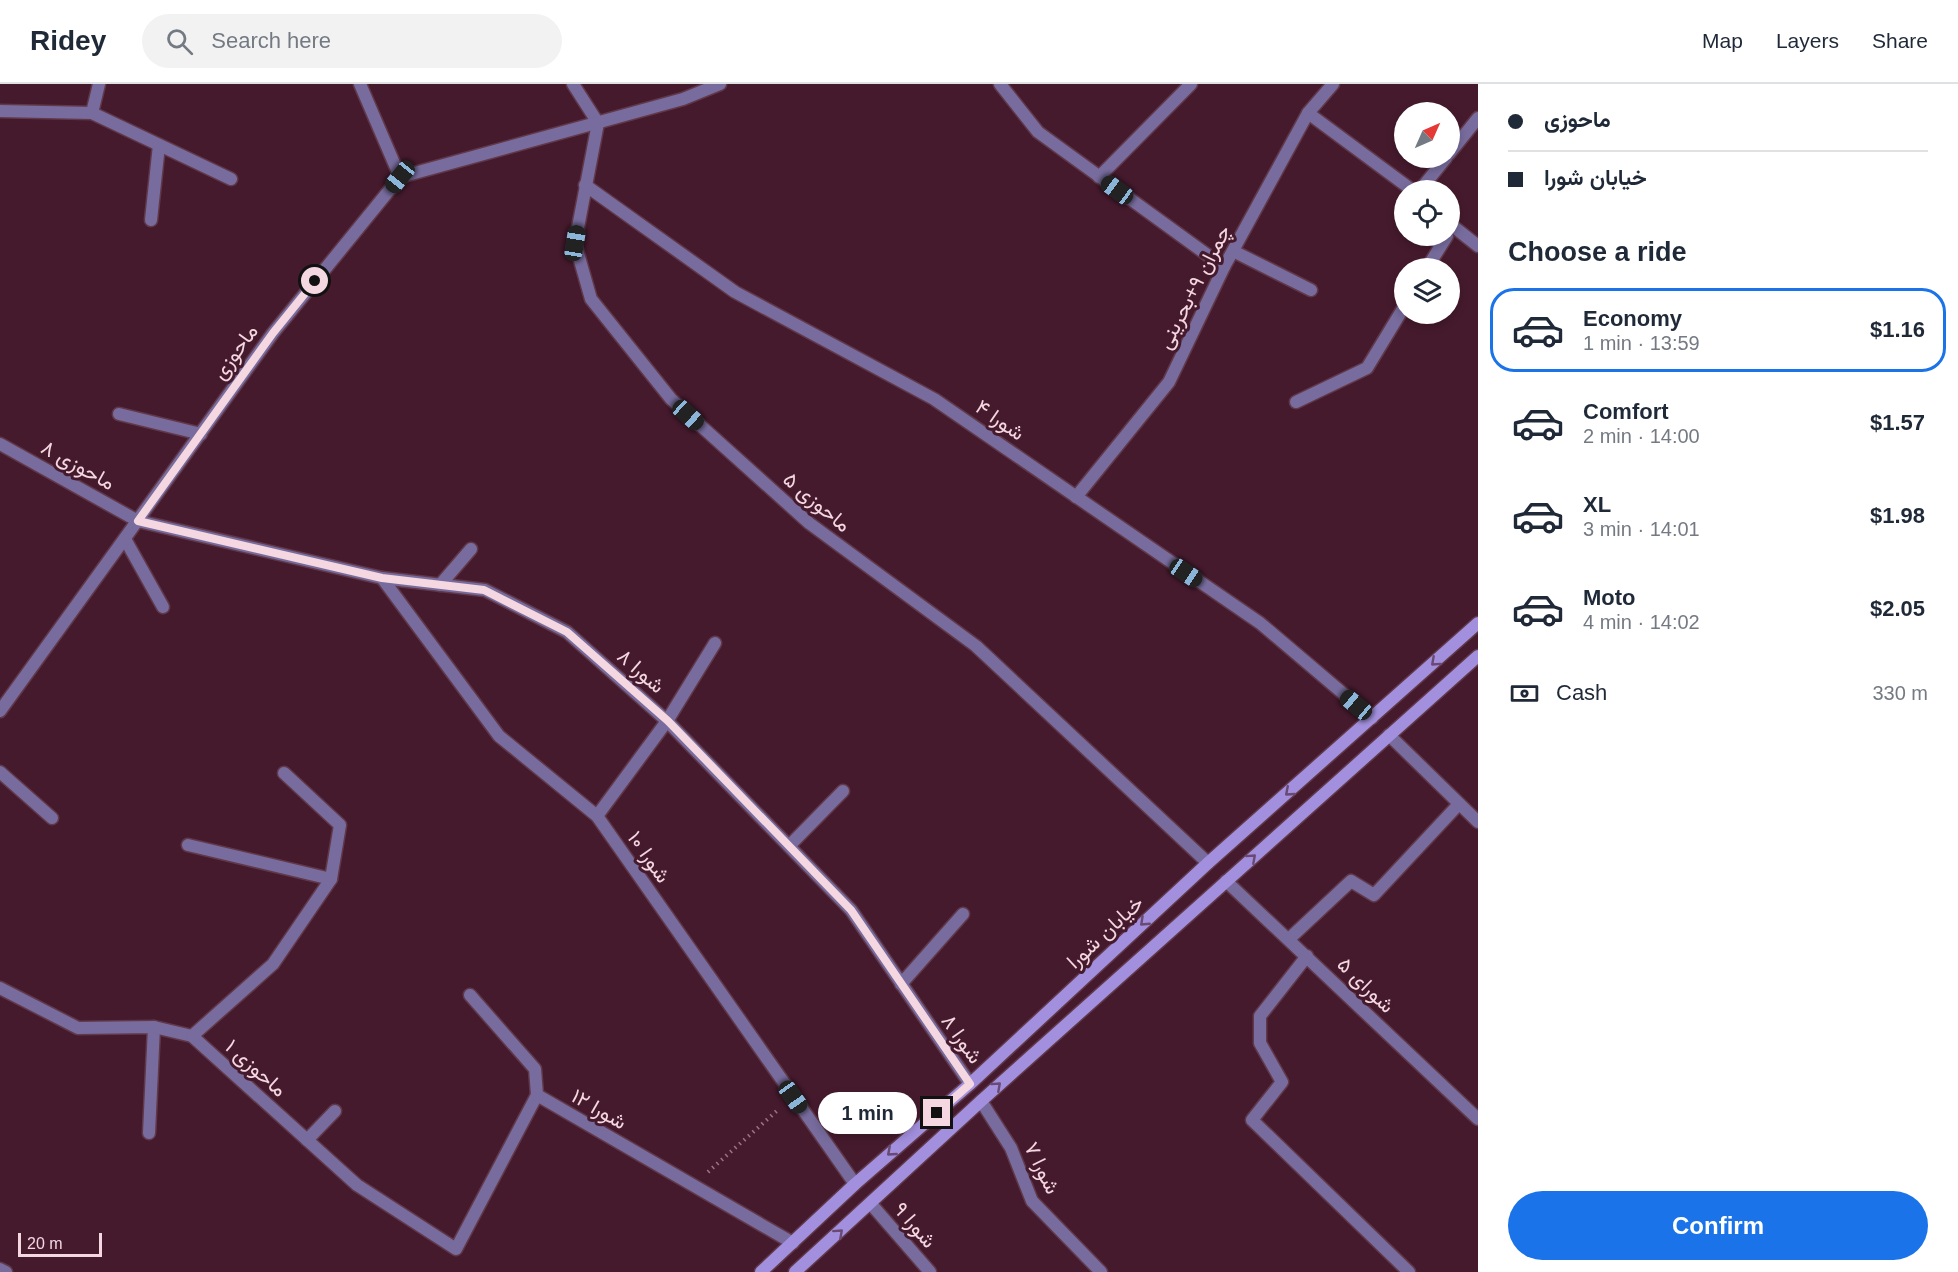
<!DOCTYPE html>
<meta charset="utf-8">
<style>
body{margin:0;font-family:Arial,Vazirmatn,sans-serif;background:#f2f2f3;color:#1f2937;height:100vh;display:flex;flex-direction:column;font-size:22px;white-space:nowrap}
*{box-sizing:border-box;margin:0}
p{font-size:20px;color:#747a83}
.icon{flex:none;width:33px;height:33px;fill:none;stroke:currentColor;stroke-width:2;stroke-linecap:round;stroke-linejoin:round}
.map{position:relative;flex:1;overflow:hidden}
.panel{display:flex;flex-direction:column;background:#fff;width:480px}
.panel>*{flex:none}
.top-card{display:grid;align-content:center;height:132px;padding:0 30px;background:#fff}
.needle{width:39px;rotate:45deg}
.fabs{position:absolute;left:1394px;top:18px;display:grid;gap:12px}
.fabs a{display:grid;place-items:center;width:66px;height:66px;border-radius:50%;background:#fff;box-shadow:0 3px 9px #0003;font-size:30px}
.scale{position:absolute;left:18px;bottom:15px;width:84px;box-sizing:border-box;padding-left:6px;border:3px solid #f4d7e1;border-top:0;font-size:16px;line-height:21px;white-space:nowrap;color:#f4d7e1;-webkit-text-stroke:4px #451a2d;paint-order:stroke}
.end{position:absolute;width:27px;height:27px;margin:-14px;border:8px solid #f4d7e1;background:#111;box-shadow:0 0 0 3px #111}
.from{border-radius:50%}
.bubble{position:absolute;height:42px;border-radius:21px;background:#fff;box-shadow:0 3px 9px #0003;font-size:20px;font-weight:700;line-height:42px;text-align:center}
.car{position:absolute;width:18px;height:36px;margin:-18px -9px;border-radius:8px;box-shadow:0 0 4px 2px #0007;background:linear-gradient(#222 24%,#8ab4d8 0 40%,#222 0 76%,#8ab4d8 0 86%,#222 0)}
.top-card b{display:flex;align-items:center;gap:21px;height:57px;font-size:22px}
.top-card b+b{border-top:2px solid #e0e1e3}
.top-card i{width:15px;height:15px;background:#1f2937}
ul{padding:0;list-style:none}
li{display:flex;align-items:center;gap:18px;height:84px;margin:0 12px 9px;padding:0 18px;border:3px solid transparent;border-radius:24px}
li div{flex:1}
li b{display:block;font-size:22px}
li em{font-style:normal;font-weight:700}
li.on{border-color:#1a73e8}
li>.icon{width:54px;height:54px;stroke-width:1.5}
h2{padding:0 30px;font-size:27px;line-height:72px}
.pay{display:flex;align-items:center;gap:15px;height:66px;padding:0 30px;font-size:22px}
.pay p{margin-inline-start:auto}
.action{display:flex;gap:12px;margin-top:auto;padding:12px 30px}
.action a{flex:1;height:69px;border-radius:36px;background:#1a73e8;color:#fff;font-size:24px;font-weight:700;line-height:69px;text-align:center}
header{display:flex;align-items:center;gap:36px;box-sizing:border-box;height:84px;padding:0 30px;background:#fff;border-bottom:2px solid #e0e1e3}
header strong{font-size:28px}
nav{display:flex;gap:33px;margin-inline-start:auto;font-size:21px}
.search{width:420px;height:54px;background:#f2f2f3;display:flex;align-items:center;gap:15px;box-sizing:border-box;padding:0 21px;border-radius:33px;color:#747a83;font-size:22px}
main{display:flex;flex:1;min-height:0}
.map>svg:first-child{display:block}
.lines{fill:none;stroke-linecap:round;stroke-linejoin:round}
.service-casing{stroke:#61384a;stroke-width:15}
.minor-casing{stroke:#61384a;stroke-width:15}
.tertiary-casing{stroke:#61384a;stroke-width:15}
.secondary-casing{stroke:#61384a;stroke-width:15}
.path{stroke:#997584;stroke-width:4;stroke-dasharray:1.5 4.5;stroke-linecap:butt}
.service{stroke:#776c9d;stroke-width:12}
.minor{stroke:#776c9d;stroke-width:12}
.tertiary{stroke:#776c9d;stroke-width:12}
.secondary{stroke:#a290de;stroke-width:12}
.oneway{stroke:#6a4974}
.route{stroke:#f4d7e1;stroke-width:8}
.labels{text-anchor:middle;stroke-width:6;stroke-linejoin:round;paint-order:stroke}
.street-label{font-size:21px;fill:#f4d7e1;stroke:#451a2d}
</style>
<header>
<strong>Ridey</strong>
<div class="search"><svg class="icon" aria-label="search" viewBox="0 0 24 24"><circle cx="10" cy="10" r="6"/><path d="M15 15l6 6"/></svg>Search here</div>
<nav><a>Map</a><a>Layers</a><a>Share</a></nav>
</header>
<main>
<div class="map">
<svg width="1478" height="1188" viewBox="0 0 1478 1188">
<rect width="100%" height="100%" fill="#451a2d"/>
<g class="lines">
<g class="service-casing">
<g id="service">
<polyline points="1449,70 1478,34"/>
<polyline points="1420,106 1446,74"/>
<polyline points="1290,854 1351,797 1374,811 1459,720"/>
<polyline points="149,1049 154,943"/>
</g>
</g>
<g class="minor-casing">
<g id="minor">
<polyline points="360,0 400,93"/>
<polyline points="573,0 598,39 575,159 591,215 671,315 809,439 976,562 1208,779"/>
<polyline points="1000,0 1038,48 1224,183"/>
<polyline points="0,27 92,29 231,95"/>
<polyline points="92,29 99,0"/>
<polyline points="1308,29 1412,106"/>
<polyline points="1099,93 1191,0"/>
<polyline points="585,101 735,208 934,315 1260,539 1372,634"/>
<polyline points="151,136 159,61"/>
<polyline points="1449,139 1478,162"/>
<polyline points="1233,167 1311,206"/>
<polyline points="1427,184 1447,152"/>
<polyline points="1296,318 1367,284 1404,223"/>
<polyline points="119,330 201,350"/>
<polyline points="0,360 138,437 382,494 485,506 567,548 667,637 851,826 970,1000"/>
<polyline points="1076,413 1169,298 1224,183 1308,29 1333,0"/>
<polyline points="125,455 163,523"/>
<polyline points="382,494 499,652 597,732 855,1100"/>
<polyline points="440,501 471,465"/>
<polyline points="0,627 273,249 400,93 683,15 720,0"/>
<polyline points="1389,651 1478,738"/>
<polyline points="0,688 52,734"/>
<polyline points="597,732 667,637 715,559"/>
<polyline points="188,761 331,795"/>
<polyline points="789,762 843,707"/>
<polyline points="1226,797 1478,1035"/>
<polyline points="1307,872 1260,932 1260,959 1282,998 1252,1036 1409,1188"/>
<polyline points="901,900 963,830"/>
<polyline points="0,904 78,944 154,943 192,952 357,1101 456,1165 537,1011 793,1159"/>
<polyline points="470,911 535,985 537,1011"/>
<polyline points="192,952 273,880 331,795 340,741 284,689"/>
<polyline points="981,1017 1011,1064 1032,1117 1101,1188"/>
<polyline points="307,1056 335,1027"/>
<polyline points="871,1120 930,1188"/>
</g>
</g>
<g class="tertiary-casing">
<polyline id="tertiary" points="0,1185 6,1188"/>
</g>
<g class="secondary-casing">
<g id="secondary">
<polyline points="761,1188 855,1100 970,1000 1208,779 1478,539"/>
<polyline points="795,1188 981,1017 1478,572"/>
</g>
</g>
<polyline class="path" points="708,1088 779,1025"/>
<use href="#service" class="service"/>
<use href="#minor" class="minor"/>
<use href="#tertiary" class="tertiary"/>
<use href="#secondary" class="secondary"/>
</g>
<defs><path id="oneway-chevron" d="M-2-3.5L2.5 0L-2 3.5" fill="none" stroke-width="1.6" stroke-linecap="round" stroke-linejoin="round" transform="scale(1.5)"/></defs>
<g class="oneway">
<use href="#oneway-chevron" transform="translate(1435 578) rotate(138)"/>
<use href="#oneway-chevron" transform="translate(1289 708) rotate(139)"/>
<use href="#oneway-chevron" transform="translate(1252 774) rotate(-42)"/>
<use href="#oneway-chevron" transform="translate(1144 838) rotate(137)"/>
<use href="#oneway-chevron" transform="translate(997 1002) rotate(-42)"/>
<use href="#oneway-chevron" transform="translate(891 1068) rotate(139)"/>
<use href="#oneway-chevron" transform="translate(839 1149) rotate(-42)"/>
</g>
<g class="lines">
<polyline class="route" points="315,197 273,249 138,437 382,494 484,506 567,548 668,637 851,826 970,1000 937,1029"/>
</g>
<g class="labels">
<g class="street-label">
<text transform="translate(1194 203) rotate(-63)" y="7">چمران ۹+بحرینی</text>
<text transform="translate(235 268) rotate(-54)" y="7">ماحوزی</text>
<text transform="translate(1000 336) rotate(35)" y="7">شورا ۴</text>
<text transform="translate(78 381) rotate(29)" y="7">ماحوزی ۸</text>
<text transform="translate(817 418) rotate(40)" y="7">ماحوزی ۵</text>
<text transform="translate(641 587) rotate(41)" y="7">شورا ۸</text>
<text transform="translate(649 773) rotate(55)" y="7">شورا ۱۰</text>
<text transform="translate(1105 848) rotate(-43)" y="7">خیابان شورا</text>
<text transform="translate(1366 901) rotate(44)" y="7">شورای ۵</text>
<text transform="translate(962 955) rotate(55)" y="7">شورا ۸</text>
<text transform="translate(256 984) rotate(42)" y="7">ماحوزی ۱</text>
<text transform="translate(599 1025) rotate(30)" y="7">شورا ۱۲</text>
<text transform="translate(1042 1084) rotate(64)" y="7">شورا ۷</text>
<text transform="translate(915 1141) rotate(49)" y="7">شورا ۹</text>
</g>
</g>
</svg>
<div class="fabs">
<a><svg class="needle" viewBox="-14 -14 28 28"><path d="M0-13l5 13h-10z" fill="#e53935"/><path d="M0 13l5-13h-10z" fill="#747a83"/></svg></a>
<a><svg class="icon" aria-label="locate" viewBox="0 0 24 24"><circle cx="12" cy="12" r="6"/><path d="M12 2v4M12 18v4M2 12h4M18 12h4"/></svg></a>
<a><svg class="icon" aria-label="layers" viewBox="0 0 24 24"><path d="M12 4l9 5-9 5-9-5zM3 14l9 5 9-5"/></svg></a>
</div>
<div class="scale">20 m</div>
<i class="end from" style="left:315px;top:197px"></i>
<i class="end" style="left:937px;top:1029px"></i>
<div class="bubble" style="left:818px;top:1008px;width:99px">1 min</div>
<i class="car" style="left:400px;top:93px;rotate:219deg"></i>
<i class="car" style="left:1117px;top:106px;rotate:306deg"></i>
<i class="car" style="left:575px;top:159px;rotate:9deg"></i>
<i class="car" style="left:688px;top:331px;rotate:132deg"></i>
<i class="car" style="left:1186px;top:489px;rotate:124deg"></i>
<i class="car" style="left:1356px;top:621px;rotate:310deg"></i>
<i class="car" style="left:793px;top:1013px;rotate:145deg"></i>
</div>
<section class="panel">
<div class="top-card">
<b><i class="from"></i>ماحوزی</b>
<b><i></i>خیابان شورا</b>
</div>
<h2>Choose a ride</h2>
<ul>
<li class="on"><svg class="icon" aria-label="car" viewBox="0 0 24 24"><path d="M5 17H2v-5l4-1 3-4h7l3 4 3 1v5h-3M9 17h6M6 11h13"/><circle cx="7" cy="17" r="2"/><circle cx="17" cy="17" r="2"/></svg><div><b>Economy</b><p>1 min · 13:59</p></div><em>$1.16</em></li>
<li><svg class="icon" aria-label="car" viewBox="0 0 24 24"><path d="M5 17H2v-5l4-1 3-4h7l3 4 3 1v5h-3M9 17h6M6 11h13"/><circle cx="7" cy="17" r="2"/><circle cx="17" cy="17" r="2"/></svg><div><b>Comfort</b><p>2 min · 14:00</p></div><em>$1.57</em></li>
<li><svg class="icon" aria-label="car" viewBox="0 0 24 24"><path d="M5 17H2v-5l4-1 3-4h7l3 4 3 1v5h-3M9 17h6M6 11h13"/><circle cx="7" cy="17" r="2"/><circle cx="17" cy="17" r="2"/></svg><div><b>XL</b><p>3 min · 14:01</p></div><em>$1.98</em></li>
<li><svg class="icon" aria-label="car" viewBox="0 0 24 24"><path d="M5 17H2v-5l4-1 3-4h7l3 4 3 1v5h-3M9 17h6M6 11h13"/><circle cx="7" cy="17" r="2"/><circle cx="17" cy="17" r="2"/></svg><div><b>Moto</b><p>4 min · 14:02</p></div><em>$2.05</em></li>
</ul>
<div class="pay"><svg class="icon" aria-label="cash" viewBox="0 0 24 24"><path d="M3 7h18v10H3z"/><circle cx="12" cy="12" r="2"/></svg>Cash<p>330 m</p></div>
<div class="action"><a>Confirm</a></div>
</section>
</main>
